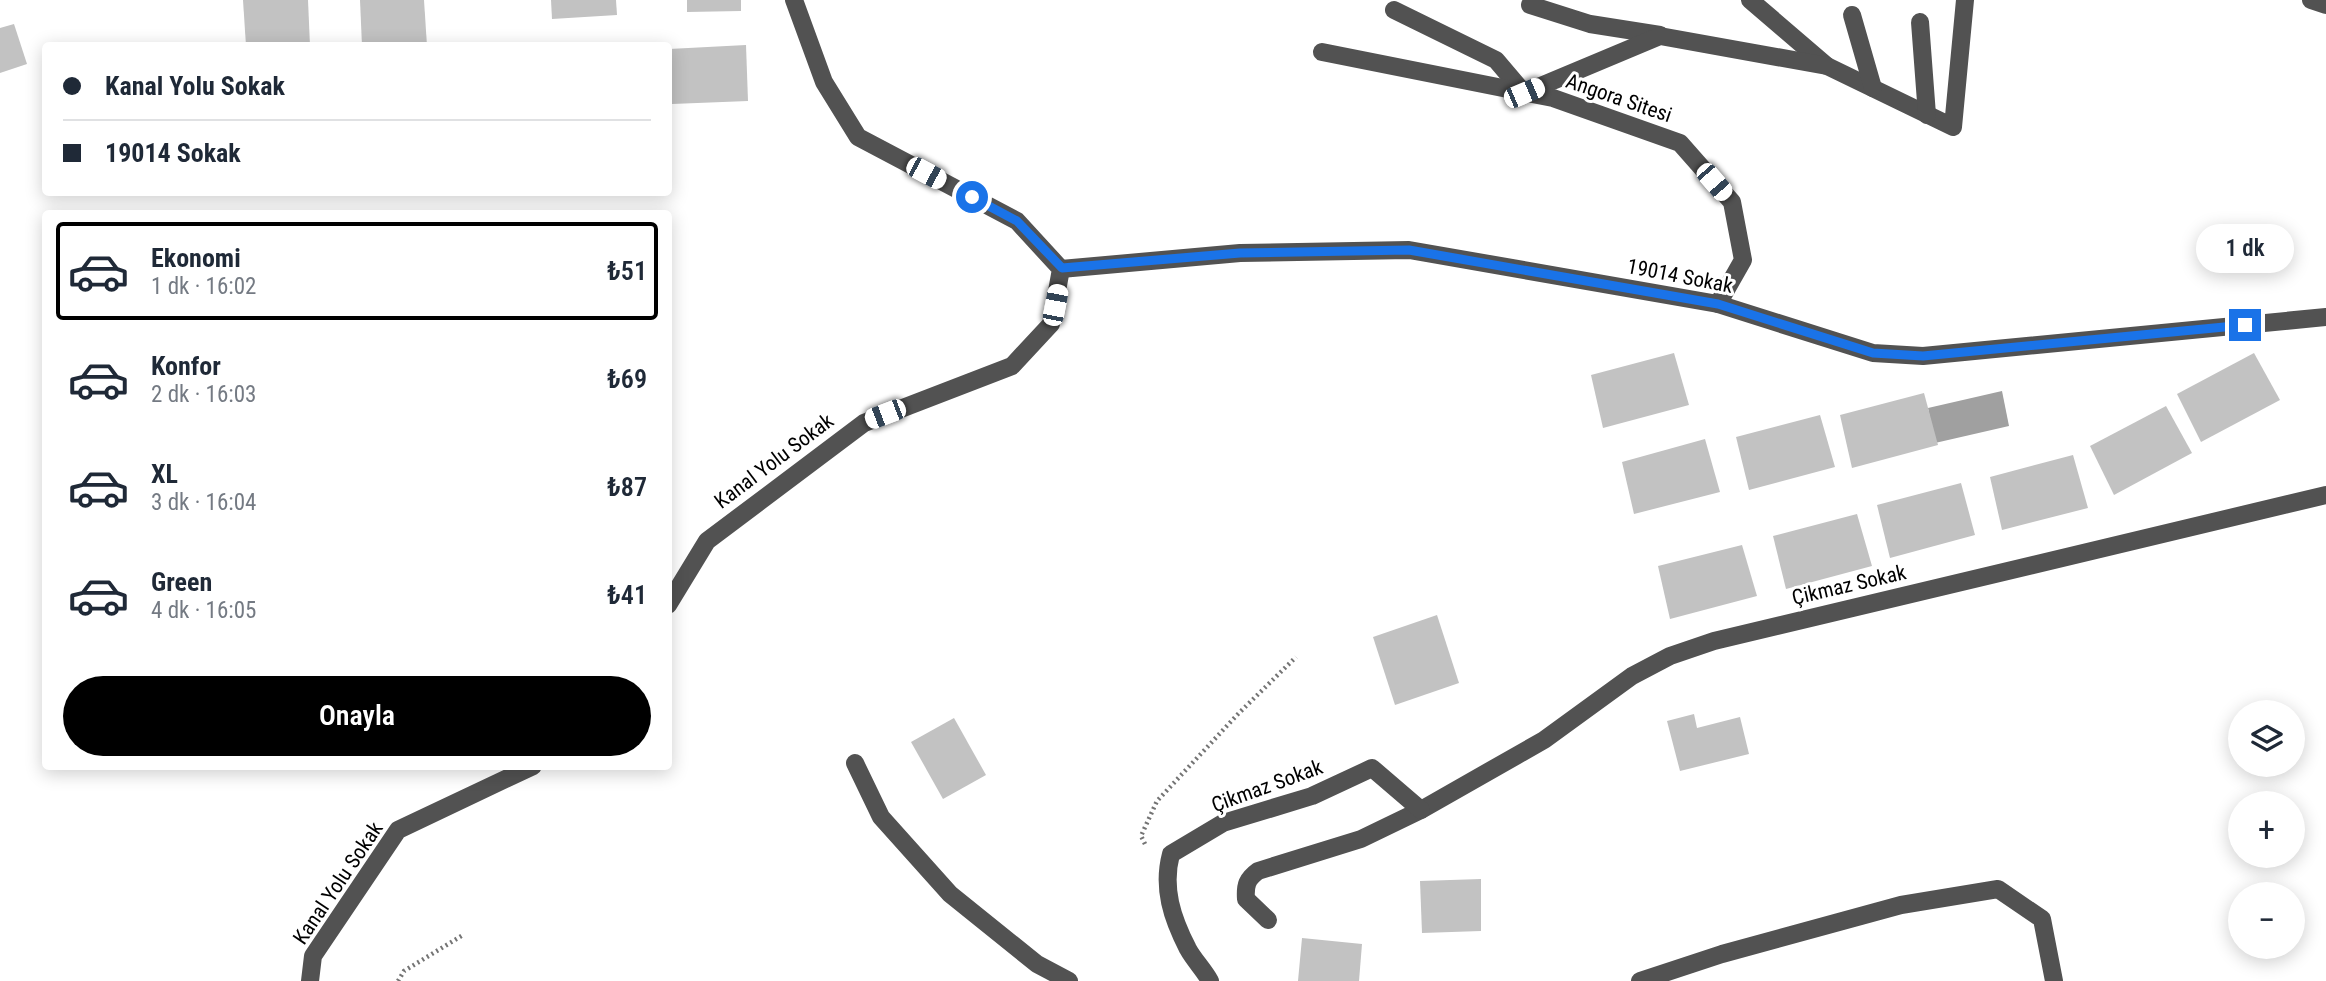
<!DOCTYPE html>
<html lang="tr">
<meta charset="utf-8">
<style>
body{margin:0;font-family:"Roboto Condensed",sans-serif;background:#f2f2f3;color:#1f2937;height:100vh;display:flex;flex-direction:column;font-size:26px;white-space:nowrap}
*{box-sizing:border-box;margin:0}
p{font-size:23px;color:#747a83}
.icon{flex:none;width:38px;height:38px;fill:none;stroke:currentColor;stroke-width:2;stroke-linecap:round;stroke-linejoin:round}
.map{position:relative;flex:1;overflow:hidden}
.drawer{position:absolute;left:42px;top:210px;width:630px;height:560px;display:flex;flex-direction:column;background:#fff;border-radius:7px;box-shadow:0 4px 18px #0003}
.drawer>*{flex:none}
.top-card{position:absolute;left:42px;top:42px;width:630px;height:154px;border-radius:7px;box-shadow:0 4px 18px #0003;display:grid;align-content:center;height:154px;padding:0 21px;background:#fff}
.tools{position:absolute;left:2228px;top:700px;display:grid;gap:14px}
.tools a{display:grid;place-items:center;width:77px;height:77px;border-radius:50%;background:#fff;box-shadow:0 4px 18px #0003;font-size:35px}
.end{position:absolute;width:32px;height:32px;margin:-16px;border:9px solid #1a73e8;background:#fff;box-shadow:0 0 0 4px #fff}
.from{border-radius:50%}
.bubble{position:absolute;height:49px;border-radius:24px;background:#fff;box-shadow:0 4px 18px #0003;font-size:23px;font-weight:600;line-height:49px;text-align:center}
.car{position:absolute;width:21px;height:42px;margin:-21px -10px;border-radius:9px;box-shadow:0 0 5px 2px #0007;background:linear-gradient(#fff 24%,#345 0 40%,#fff 0 76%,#345 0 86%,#fff 0)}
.top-card b{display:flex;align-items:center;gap:24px;height:66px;font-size:26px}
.top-card b+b{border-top:2px solid #e0e1e3}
.top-card i{width:18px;height:18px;background:#1f2937}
ul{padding:12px 0 0;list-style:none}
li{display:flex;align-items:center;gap:21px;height:98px;margin:0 14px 10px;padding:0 7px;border:4px solid transparent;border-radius:7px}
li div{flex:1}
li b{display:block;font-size:26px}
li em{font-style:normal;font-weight:600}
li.selected{border-color:#000}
li>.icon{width:63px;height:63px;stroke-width:1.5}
.cta{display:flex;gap:14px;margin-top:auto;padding:14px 21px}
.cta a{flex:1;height:80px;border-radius:42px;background:#000;color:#fff;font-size:28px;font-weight:600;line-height:80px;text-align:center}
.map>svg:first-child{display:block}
.water{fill:#a0a0a0}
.building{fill:#c2c2c2}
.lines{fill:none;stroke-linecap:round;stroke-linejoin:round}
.path{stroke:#747474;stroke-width:4.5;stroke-dasharray:2 3.5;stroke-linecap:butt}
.minor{stroke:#525252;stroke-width:18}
.route{stroke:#1a73e8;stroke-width:9}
.labels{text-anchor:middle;stroke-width:6;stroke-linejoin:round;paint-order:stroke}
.street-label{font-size:21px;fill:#000;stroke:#fff}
</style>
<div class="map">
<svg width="2326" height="981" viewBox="0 0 2326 981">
<rect width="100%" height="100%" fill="#fff"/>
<polygon class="water" points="2002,391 2009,426 1935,443 1928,408"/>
<g class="building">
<polygon points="243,0 308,0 310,46 246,46"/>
<polygon points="360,0 424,0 427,46 362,46"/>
<polygon points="551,0 616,0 617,15 552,19"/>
<polygon points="687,0 741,0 741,11 687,12"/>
<polygon points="14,24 27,64 0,73 0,28"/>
<polygon points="746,45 748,101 672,104 669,49"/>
<polygon points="1674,353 1689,405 1603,428 1591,375"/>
<polygon points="2254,353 2280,400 2201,442 2177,394"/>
<polygon points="1924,393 1938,445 1852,468 1840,415"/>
<polygon points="2166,406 2192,453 2114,495 2090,446"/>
<polygon points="1820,415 1835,467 1749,490 1736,437"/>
<polygon points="1705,439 1720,492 1634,514 1622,462"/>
<polygon points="2073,455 2088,508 2002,530 1990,477"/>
<polygon points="1961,483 1975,535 1890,558 1877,505"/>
<polygon points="1857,514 1872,566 1786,589 1773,536"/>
<polygon points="1742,545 1757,596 1670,619 1658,566"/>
<polygon points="1437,615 1459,683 1395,705 1373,637"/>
<polygon points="1694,714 1697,728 1740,717 1749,754 1680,771 1667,721"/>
<polygon points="954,718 986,775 943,799 911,742"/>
<polygon points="1481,879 1481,931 1422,933 1420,881"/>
<polygon points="1302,938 1362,944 1359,981 1298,981"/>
</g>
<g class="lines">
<g class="path">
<polyline points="1145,844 1141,836 1157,801 1238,714 1296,657"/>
<polyline points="398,981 404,971 463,935"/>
</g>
<g class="minor">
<polyline points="1750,0 1827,66"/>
<polyline points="2311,0 2326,5"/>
<polyline points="1530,5 1590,24 1660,35"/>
<polyline points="1394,10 1496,60 1524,93 1660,36 1827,66 1953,127 1965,0"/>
<polyline points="1852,15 1873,88"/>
<polyline points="1920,22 1927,115"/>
<polyline points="1322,52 1553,98 1680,143 1732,202 1743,260 1718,304"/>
<polyline points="1061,269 1240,253 1409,250 1718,304 1873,353 1923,356 2326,317"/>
<polyline points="668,605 707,541 864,423 1012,366 1051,324 1061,269 1017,221 858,137 824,82 794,0"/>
<polyline points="855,763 881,817 950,894 1037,964 1069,981"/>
<path d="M1268,920l-22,-21c-1,-14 1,-20 12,-28l103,-32 60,-29 123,-70 88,-64 38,-20 44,-15 612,-146"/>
<polyline points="310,981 313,956 398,830 533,766"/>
<path d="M1210,981c-6,-11 -16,-21 -22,-32 -16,-31 -26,-61 -17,-95l52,-31 89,-27 60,-28 49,42"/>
<polyline points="1640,981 1722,954 1901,905 1998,889 2042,919 2054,981"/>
</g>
</g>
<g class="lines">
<polyline class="route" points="972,197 1017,221 1062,268 1240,253 1409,250 1718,304 1873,353 1923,356 2245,325"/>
</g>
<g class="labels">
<g class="street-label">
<text transform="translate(1619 98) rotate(19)" y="7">Angora Sitesi</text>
<text transform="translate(1680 276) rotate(11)" y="7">19014 Sokak</text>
<text transform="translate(774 461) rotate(-37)" y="7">Kanal Yolu Sokak</text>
<text transform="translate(1849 585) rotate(-13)" y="7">Çikmaz Sokak</text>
<text transform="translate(1267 786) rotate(-20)" y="7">Çikmaz Sokak</text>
<text transform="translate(338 883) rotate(-56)" y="7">Kanal Yolu Sokak</text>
</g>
</g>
</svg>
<div class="tools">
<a><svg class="icon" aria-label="layers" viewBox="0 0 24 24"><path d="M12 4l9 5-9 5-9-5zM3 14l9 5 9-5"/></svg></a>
<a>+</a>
<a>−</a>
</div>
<i class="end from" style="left:972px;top:197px"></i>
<i class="end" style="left:2245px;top:325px"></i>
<div class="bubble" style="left:2196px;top:224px;width:98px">1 dk</div>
<i class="car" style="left:1524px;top:93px;rotate:67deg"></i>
<i class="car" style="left:926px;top:173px;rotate:118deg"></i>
<i class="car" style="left:1714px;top:182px;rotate:139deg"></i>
<i class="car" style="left:1055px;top:305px;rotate:11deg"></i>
<i class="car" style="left:885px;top:414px;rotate:249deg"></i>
<div class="top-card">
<b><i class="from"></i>Kanal Yolu Sokak</b>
<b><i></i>19014 Sokak</b>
</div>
<section class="drawer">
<ul>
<li class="selected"><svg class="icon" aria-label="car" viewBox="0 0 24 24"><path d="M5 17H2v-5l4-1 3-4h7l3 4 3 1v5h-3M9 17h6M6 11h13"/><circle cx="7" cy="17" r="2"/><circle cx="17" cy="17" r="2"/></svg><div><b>Ekonomi</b><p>1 dk · 16:02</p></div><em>₺51</em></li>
<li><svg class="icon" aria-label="car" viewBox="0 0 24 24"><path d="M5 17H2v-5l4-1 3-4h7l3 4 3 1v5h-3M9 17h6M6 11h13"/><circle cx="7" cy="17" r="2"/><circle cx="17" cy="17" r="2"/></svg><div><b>Konfor</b><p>2 dk · 16:03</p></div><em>₺69</em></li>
<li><svg class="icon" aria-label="car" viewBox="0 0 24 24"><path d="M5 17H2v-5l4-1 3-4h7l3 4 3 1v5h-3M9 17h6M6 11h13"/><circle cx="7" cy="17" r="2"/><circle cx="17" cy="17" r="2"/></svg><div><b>XL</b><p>3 dk · 16:04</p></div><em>₺87</em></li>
<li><svg class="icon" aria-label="car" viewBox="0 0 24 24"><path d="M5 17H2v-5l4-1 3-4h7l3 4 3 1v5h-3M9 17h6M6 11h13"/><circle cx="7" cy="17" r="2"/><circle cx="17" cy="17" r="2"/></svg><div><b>Green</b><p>4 dk · 16:05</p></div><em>₺41</em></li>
</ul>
<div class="cta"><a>Onayla</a></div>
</section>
</div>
